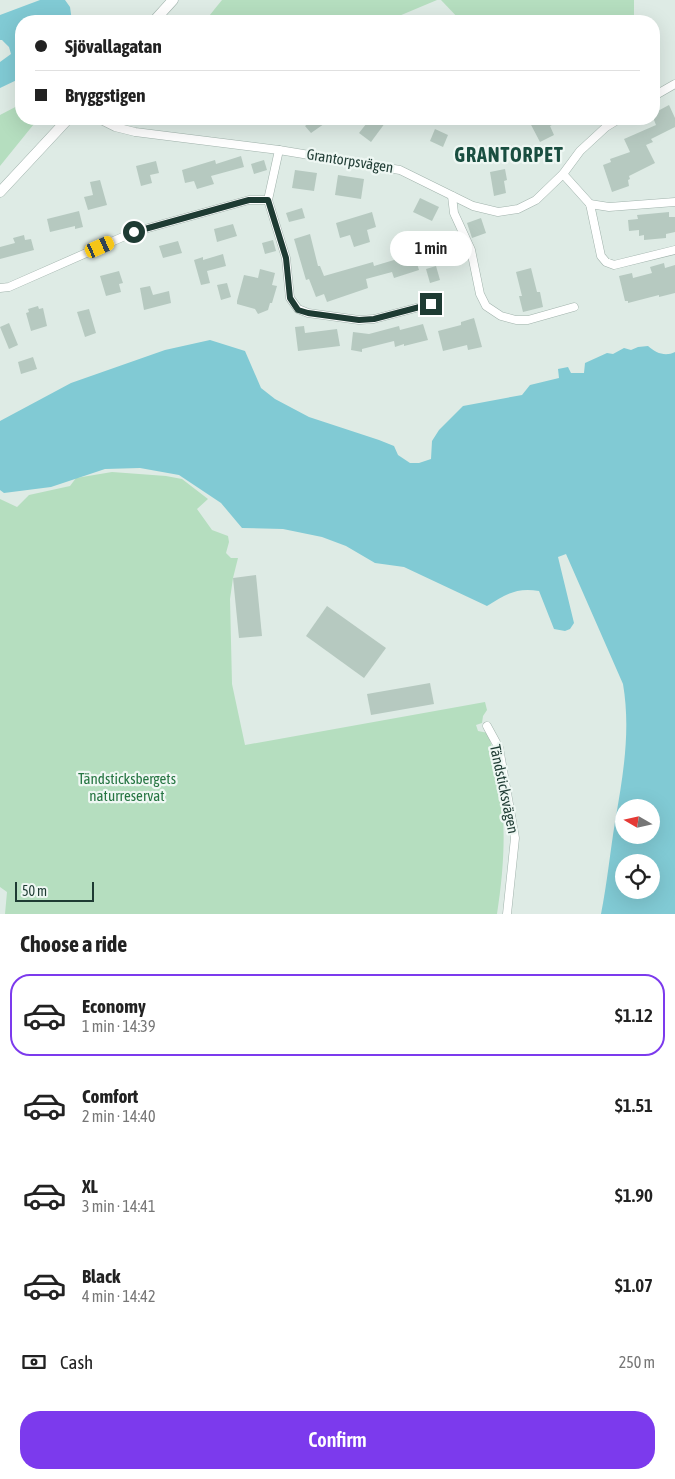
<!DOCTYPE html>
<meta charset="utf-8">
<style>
body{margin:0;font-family:"Asap Condensed",sans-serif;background:#f2f2f2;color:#222;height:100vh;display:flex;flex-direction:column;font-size:19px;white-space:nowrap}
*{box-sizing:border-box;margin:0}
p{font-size:16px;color:#767676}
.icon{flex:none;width:28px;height:28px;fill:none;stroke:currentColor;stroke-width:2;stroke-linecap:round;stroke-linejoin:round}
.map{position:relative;height:914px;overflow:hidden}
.sheet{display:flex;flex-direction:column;background:#fff;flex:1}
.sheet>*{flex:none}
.banner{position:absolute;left:15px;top:15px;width:645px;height:110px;border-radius:20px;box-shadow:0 5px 20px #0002;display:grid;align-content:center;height:110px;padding:0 20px;background:#fff}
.needle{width:32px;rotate:279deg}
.buttons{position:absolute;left:615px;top:799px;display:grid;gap:10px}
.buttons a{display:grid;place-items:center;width:45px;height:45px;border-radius:50%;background:#fff;box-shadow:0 5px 20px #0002;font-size:25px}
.scale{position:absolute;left:15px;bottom:12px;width:79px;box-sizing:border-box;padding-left:5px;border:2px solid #1e3b33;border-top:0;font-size:14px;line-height:18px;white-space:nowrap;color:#1e3b33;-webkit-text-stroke:4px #eef7f3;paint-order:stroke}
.end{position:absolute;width:22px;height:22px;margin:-11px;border:6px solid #1e3b33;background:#fff;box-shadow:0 0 0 2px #fff}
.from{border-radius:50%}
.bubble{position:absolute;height:35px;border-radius:18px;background:#fff;box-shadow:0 5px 20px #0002;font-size:16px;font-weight:600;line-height:35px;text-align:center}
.car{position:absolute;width:15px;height:30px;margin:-15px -8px;border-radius:6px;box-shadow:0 0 4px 1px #0007;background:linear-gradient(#f5c518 24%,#345 0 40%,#f5c518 0 76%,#345 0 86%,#f5c518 0)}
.banner b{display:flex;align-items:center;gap:18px;height:48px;font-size:19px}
.banner b+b{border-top:1px solid #e0e0e0}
.banner i{width:12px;height:12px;background:#222}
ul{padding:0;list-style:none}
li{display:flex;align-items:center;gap:15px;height:82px;margin:0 10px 8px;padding:0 10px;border:2px solid transparent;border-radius:20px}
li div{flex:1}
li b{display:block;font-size:19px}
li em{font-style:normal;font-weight:600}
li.active{border-color:#7c3aed}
li>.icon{width:45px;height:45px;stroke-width:1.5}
h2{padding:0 20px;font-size:22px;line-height:60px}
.pay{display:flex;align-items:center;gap:12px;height:55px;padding:0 20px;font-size:19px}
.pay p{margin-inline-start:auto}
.button{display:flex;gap:10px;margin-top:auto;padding:10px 20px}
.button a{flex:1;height:58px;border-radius:20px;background:#7c3aed;color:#fff;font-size:20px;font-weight:600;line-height:58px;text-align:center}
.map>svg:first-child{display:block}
.green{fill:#b5debf}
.water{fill:#81cad4;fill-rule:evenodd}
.building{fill:#b6c9c0}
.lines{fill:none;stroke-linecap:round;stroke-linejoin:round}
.minor-casing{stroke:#a1b3ac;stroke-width:9}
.tertiary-casing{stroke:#a1b3ac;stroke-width:11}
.minor{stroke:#fff;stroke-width:8}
.tertiary{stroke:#fff;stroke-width:10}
.route{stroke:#1e3b33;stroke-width:6}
.labels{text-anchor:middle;stroke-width:4.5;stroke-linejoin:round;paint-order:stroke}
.street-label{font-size:15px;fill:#1e3b33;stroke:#eef7f3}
.park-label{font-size:15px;fill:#267542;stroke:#eef7f3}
.district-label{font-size:20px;font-weight:bold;letter-spacing:1px;fill:#194e40;stroke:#eef7f3}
</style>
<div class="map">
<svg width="675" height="914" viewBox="0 0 675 914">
<rect width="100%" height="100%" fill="#deebe5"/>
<g class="green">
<polygon points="222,0 437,0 387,21 205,21"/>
<polygon points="441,0 634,0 634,21 461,21"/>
<polygon points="21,104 21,119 38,119 0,166 0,115"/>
<path d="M112,472l54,4 16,3 26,20 -11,10 15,21 16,6 1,6 -3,11 5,5h7l-5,20 -3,21 2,85 13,61 240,-43 2,8 -4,6 -1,7 -6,2 2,6 10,2c19,63 19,116 9,181h-492l2,-22 -7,-5v-388l17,8 12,-12 41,-9 6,-8z"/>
</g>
<g class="water">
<polygon points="40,0 65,0 70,7 72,21 21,21 21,78 0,88 0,62 11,54 9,47 2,40 0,40 0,15"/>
<path d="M210,340l35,11 16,37 14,11 34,18 70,23 15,6 4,9 12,8h9l12,-4 1,-18 7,-11 24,-24 59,-11 8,-10 29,-7 -1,-9 10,-2 3,6h13l1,-10 22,-10 6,1 11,-6 7,2 7,-3 10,-1c8,7 17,11 27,6v562h-74c6,-30 9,-61 14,-92 8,-46 16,-91 8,-138l-57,-130 -8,3 16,66 -4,6 -5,2 -11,-2 -15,-38c-23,-4 -34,4 -52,15l-83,-39 -29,-4 -29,-17 -24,-9 -39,-8 -41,-1 -21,-25 -42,-28 -39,-7 -35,1 -54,18 -47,6 -4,-3v-69l71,-38 94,-33zM624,808h27v27h-27zM624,862h27v28h-27z"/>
</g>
<g class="building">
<polygon points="669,105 675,118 675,127 651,139 653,142 646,145 655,163 629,176 630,179 628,180 629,186 612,192 603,165 611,162 610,159 630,152 624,139 656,125 654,120 654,113"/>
<polygon points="306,119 331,119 311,133 305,126 309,123"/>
<polygon points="370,119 388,119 371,142 359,133"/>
<polygon points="534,119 563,119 550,126 554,135 540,142 529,121"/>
<polygon points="435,129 448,135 443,147 430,141"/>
<polygon points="241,156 244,167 211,176 214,184 197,189 194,181 185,183 182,170 215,160 216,164"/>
<polygon points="264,160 267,170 254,174 251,164"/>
<polygon points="156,161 159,173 150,175 152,183 141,186 136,166"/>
<polygon points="505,169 507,180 504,181 506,193 494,196 490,172"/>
<polygon points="295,170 317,173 314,191 292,188"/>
<polygon points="338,175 364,179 361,199 335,195"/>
<polygon points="100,180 107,205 88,210 84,197 93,195 90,182"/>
<polygon points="420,198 439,207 432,221 413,212"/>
<polygon points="302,208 305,218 289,222 286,213"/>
<polygon points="79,211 83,227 75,229 75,226 50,232 47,219"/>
<polygon points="372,212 376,227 367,230 370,242 354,247 350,235 340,238 336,223"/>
<polygon points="669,212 669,217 675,217 675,232 666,234 666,238 644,240 644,235 639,236 639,230 629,231 628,220 638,219 637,215"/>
<polygon points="481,218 486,233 472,238 467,223"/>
<polygon points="233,224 237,236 217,242 214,229"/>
<polygon points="310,234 318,266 320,266 324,276 373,262 374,266 414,254 419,270 394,278 392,272 366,279 368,288 327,302 324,294 316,297 309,279 306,280 294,239"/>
<polygon points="24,235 25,240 31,239 34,250 0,259 0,247 15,243 13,238"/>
<polygon points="450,239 452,245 455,245 458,258 434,265 431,251 435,250 434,243"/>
<polygon points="273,240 276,251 265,254 262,243"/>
<polygon points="178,241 182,253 163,258 159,246"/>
<polygon points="223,254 226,266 207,271 210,283 201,285 194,260 203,257 203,260"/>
<polygon points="664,263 665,268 675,265 675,293 659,297 659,295 628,303 628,301 625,301 619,276 632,273 633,278 652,273 650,267"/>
<polygon points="436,266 440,280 430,283 426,269"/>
<polygon points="531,268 537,292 540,292 543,307 523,312 519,296 522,296 516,272"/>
<polygon points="260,269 275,273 272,285 277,286 272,303 270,303 268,310 258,314 255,309 237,304 237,301 244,275 258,278"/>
<polygon points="119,271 123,283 119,284 121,292 106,296 100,276"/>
<polygon points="227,283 231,297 221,300 217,285"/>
<polygon points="150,286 153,295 169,291 171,303 144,310 140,288"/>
<polygon points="38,306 39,309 43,308 47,326 31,331 26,313 29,312 28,309"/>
<polygon points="89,309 96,333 85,337 77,312"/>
<polygon points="474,318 482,347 468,350 467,345 443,351 438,331 461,325 461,322"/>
<polygon points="9,323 18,345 9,349 0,327"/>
<polygon points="423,324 428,340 404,346 404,344 395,347 394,341 362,349 362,352 351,350 353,332 369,334 399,326 400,330"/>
<polygon points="304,326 305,333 337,329 340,346 298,351 295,327"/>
<polygon points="33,357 37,369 21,374 18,362"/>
<polygon points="256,575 262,636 239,638 233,578"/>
<polygon points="327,606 386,648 364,678 306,636"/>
<polygon points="430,683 434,704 371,715 367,694"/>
</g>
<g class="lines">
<g class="minor-casing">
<g id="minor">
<polyline points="654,96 675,84"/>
<polyline points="99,119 115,127 135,132 279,150 400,170 473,206 498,212 518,209 536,200 563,174 580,151 606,127 619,119"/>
<polyline points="279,150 268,200 286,258 290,298 298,309 308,313 359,320 374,319 431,304"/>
<polyline points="563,174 590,204 601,256 606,262 614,265 675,250"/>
<polyline points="452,196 454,213 471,250 480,294 486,306 501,316 516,320 528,320 574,307"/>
<polyline points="590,204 609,207 675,202"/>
<polyline points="0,288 9,287 134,232 249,200 268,200"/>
<polyline points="487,726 499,748 515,838 507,914"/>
</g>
</g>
<g class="tertiary-casing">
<g id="tertiary">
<polyline points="154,21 173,0"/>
<polyline points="0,192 68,119"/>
</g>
</g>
<use href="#minor" class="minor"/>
<use href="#tertiary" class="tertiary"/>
</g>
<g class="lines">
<polyline class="route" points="134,232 249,200 268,200 286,258 290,298 298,310 308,313 359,320 374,319 431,304"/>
</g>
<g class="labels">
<g class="street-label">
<text transform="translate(350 161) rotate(9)" y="5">Grantorpsvägen</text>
<text transform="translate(504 789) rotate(78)" y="5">Tändsticksvägen</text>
</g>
<g class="park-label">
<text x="127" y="784">Tändsticksbergets<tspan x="127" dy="17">naturreservat</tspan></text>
</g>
<g class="district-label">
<text x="509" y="162">GRANTORPET</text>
</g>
</g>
</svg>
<div class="buttons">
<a><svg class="needle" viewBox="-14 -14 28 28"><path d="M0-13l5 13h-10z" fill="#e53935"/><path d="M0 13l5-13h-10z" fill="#767676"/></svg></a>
<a><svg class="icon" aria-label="locate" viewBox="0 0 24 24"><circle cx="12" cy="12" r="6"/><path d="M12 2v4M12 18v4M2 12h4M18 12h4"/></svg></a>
</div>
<div class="scale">50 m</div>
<i class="end from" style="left:134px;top:232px"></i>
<i class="end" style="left:431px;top:304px"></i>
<div class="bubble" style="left:390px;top:231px;width:82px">1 min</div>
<i class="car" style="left:100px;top:247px;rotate:66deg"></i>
<div class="banner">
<b><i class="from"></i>Sjövallagatan</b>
<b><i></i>Bryggstigen</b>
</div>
</div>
<section class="sheet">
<h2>Choose a ride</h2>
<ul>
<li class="active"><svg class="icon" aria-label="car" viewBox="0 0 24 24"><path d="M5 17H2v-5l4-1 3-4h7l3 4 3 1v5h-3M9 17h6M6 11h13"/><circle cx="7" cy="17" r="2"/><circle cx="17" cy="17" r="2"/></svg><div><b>Economy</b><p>1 min · 14:39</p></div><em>$1.12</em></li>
<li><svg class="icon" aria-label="car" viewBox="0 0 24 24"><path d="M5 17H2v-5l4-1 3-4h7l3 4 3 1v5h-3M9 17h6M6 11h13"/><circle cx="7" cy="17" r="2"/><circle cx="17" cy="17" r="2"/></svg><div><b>Comfort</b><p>2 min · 14:40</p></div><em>$1.51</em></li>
<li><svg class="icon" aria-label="car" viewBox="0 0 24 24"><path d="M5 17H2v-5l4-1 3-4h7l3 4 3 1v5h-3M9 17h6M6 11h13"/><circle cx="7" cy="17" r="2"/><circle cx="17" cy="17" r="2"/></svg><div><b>XL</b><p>3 min · 14:41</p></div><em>$1.90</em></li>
<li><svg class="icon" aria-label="car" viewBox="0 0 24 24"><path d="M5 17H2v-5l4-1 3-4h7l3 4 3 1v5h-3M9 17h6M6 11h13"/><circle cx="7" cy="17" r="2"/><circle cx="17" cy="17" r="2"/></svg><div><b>Black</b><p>4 min · 14:42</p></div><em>$1.07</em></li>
</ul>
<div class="pay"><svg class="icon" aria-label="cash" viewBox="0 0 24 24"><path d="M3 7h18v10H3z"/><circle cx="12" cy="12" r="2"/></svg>Cash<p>250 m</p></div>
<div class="button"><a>Confirm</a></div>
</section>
